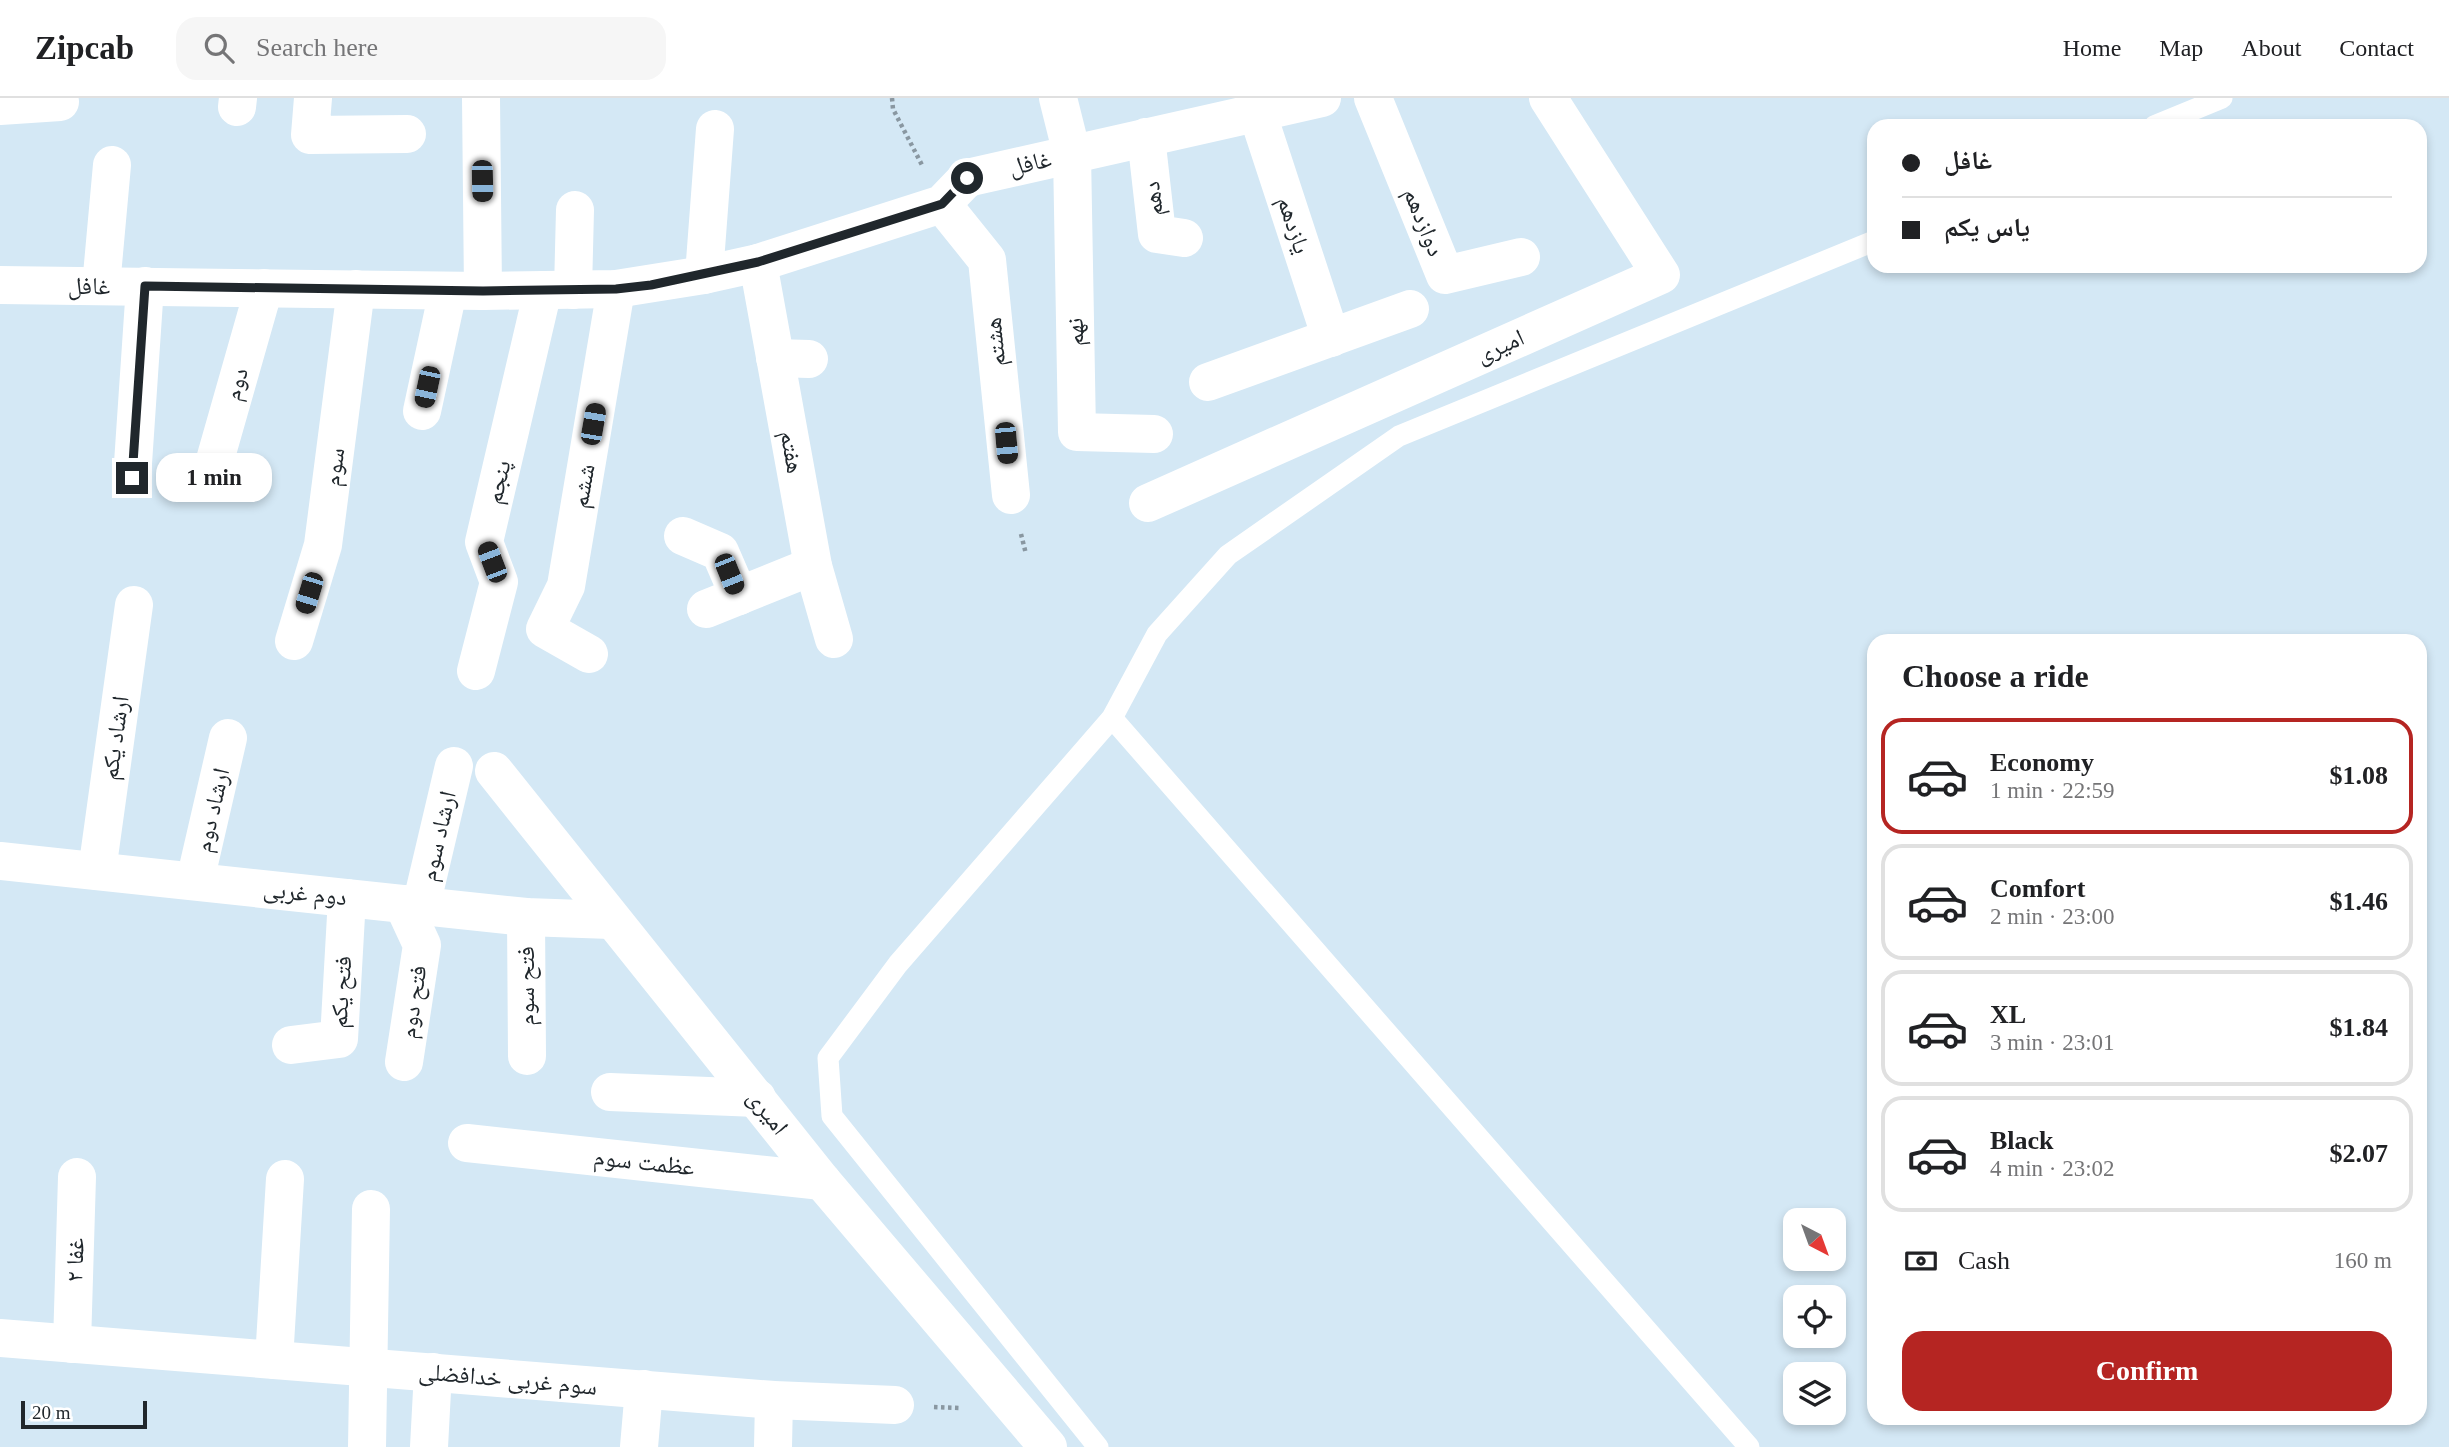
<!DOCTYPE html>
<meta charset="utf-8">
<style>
body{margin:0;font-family:"Times New Roman","Noto Naskh Arabic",serif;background:#f6f6f6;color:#202124;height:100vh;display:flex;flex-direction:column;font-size:26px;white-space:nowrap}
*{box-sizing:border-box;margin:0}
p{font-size:23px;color:#757577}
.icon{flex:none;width:38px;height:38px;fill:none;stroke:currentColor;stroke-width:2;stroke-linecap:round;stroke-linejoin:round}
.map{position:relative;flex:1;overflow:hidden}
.panel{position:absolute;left:1867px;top:536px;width:560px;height:791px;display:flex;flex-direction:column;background:#fff;border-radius:21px;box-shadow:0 4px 10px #0003}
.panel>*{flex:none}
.hud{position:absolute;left:1867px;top:21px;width:560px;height:154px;border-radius:21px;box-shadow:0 4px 10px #0003;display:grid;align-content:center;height:154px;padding:0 35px;background:#fff}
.needle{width:46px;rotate:139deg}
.tools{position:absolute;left:1783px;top:1110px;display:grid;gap:14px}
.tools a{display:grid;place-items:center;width:63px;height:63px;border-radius:14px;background:#fff;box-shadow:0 4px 10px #0003;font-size:35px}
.scale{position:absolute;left:21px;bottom:18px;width:126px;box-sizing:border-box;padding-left:7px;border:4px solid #20272c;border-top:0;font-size:19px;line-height:24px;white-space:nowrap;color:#20272c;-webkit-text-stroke:5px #fff;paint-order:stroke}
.end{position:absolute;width:32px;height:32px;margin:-16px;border:9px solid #20272c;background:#fff;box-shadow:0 0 0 4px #fff}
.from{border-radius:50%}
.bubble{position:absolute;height:49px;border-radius:21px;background:#fff;box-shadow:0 4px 10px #0003;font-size:23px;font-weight:800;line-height:49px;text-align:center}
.car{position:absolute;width:21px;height:42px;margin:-21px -10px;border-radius:9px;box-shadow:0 0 5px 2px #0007;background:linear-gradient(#222 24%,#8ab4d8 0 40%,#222 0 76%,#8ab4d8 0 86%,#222 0)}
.hud b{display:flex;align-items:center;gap:24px;height:66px;font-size:26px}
.hud b+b{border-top:2px solid #e0e0e0}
.hud i{width:18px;height:18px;background:#202124}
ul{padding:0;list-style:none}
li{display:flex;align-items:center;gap:21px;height:116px;margin:0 14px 10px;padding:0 21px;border:4px solid #e0e0e0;border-radius:21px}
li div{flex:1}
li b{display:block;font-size:26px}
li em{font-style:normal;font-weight:800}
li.current{border-color:#b52522}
li>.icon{width:63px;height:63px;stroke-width:1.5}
h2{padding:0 35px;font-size:32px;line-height:84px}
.pay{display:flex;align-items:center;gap:18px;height:77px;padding:0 35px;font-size:26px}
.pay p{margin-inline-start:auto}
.button{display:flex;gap:14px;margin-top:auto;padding:14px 35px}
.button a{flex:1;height:80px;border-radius:21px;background:#b52522;color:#fff;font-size:28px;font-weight:800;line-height:80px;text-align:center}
header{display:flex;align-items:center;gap:42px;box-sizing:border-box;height:98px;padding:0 35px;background:#fff;border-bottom:2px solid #e0e0e0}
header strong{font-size:33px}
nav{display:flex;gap:38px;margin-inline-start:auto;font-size:24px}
.search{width:490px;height:63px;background:#f6f6f6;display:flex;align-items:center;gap:18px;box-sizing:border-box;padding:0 24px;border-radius:21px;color:#757577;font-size:26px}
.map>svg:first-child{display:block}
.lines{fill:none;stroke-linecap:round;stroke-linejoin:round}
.path{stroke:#8997a1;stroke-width:4.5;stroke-dasharray:3.5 3.5;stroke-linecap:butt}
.lane{stroke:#fff;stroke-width:21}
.street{stroke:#fff;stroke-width:38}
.route{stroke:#20272c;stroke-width:9}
.labels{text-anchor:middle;stroke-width:5;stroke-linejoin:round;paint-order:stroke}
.street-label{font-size:24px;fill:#20272c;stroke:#fff}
</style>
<header>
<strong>Zipcab</strong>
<div class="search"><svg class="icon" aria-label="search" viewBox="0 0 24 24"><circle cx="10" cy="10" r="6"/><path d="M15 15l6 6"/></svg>Search here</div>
<nav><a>Home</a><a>Map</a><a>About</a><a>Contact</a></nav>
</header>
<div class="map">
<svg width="2449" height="1349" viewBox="0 0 2449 1349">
<rect width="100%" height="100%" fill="#d4e8f5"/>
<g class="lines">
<g class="path">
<polyline points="892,0 893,11 923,69"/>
<polyline points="1021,436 1026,456"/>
<polyline points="934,1309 960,1310"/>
</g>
<g class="lane">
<polyline points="2154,28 2222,0"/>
<polyline points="1112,620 1749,1349"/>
<polyline points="1098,1349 832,1018 828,960 898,866 1112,620 1157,536 1228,457 1399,338 1874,143"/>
</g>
<g class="street">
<polyline points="313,0 310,37 407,36"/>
<polyline points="481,0 483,193"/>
<polyline points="1058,0 1072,56 1077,334 1154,336"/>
<polyline points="1373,0 1445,177 1521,159"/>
<polyline points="0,8 60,4"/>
<polyline points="237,9 238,0"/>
<polyline points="1257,14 1331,240"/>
<polyline points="1146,39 1157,136 1184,140"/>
<polyline points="942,106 987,162 1011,397"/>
<polyline points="758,165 813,468 834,541"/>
<polyline points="704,177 715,31"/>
<polyline points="0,187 483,193 616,191 704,177 758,165 942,106 967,80 1322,0"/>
<polyline points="101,188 112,67"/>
<polyline points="573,192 575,112"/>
<polyline points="775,260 809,261"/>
<polyline points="1208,284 1410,211"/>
<polyline points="422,313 448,193"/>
<polyline points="132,380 145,188"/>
<polyline points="209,383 264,190"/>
<polyline points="1148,405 1661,177 1548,0"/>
<polyline points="683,438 720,454 739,498"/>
<polyline points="706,511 813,468"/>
<polyline points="294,543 323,447 356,191"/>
<polyline points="589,556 545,531 566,488 616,191"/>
<polyline points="476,573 499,484 484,444 543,192"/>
<polyline points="494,673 822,1083 1048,1349"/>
<polyline points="0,763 526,819 611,822"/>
<polyline points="97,773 134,507"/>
<polyline points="195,783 228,640"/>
<polyline points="403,806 422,847 404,964"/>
<polyline points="421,808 454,668"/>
<polyline points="526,819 527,958"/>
<polyline points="291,947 339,941 347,800"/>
<polyline points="610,994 757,1000"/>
<polyline points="467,1045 822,1083"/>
<polyline points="0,1240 774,1302 895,1307"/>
<polyline points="72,1246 77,1079"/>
<polyline points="274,1262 285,1081"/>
<polyline points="367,1349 371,1111"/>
<polyline points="429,1349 433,1274"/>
<polyline points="639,1349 644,1291"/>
<polyline points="773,1349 774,1302"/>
</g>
</g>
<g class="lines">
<polyline class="route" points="132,380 145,188 483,193 616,191 651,187 758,164 942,106 967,80"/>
</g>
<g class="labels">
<g class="street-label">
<text transform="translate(1030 65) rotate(-13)" y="8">غافل</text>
<text transform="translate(1153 101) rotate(-97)" y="8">دهم</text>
<text transform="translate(1424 124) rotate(68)" y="8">دوازدهم</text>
<text transform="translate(1294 127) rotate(72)" y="8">یازدهم</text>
<text transform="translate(89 188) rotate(1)" y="8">غافل</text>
<text transform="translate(1075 234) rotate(-91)" y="8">نهم</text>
<text transform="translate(995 244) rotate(-96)" y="8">هشتم</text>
<text transform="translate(1500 248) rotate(-24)" y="8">امیری</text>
<text transform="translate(236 286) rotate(-74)" y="8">دوم</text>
<text transform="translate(792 354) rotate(80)" y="8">هفتم</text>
<text transform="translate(334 369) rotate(-83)" y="8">سوم</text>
<text transform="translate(498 384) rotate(-77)" y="8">پنجم</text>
<text transform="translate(583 388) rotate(-80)" y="8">ششم</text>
<text transform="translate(115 640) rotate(-82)" y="8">ارشاد یکم</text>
<text transform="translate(212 712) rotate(-77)" y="8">ارشاد دوم</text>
<text transform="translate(438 738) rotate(-77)" y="8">ارشاد سوم</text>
<text transform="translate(305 795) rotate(6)" y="8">دوم غربی</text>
<text transform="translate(526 888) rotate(-90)" y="8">فتح سوم</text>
<text transform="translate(341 894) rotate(-86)" y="8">فتح یکم</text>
<text transform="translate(413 904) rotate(-81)" y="8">فتح دوم</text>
<text transform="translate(768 1014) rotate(52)" y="8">امیری</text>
<text transform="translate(644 1064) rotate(6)" y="8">عظمت سوم</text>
<text transform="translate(75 1162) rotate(-88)" y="8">غفا ۲</text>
<text transform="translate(508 1281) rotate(5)" y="8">سوم غربی خدافضلی</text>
</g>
</g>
</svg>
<div class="tools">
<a><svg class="needle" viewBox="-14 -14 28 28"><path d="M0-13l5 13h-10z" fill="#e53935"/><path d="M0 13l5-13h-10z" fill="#757577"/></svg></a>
<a><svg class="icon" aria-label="locate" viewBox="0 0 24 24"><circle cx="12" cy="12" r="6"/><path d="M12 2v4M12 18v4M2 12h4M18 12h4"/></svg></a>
<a><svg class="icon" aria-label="layers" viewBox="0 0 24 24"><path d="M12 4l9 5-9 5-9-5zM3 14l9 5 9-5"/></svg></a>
</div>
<div class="scale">20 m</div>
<i class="end from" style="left:967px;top:80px"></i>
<i class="end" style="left:132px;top:380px"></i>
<div class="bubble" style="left:156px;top:355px;width:116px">1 min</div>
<i class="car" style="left:482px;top:83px;rotate:179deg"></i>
<i class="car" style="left:427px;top:289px;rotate:192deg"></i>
<i class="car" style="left:593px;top:326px;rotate:10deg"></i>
<i class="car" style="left:1006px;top:345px;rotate:175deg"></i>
<i class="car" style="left:492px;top:464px;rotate:339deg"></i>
<i class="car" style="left:729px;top:476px;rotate:158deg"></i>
<i class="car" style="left:309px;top:495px;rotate:197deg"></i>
<div class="hud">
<b><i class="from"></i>غافل</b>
<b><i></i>یاس یکم</b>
</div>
<section class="panel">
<h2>Choose a ride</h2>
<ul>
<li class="current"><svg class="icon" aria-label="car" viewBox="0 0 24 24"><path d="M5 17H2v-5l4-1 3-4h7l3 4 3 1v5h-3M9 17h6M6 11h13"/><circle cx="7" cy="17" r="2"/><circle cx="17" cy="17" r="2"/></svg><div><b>Economy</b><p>1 min · 22:59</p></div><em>$1.08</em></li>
<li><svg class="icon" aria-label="car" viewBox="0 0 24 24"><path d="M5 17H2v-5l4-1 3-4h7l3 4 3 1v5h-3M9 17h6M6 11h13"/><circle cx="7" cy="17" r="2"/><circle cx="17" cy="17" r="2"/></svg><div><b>Comfort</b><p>2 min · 23:00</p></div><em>$1.46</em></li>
<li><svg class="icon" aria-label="car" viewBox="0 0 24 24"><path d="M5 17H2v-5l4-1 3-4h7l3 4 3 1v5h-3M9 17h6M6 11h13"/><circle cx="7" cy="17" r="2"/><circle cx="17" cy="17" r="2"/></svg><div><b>XL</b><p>3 min · 23:01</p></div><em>$1.84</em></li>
<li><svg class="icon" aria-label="car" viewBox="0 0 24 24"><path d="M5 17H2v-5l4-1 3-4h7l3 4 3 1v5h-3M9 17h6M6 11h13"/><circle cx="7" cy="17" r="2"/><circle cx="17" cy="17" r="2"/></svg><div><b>Black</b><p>4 min · 23:02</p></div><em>$2.07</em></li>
</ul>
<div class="pay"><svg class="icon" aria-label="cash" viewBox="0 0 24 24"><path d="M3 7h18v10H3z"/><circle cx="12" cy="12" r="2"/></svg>Cash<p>160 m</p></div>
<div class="button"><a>Confirm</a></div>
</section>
</div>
